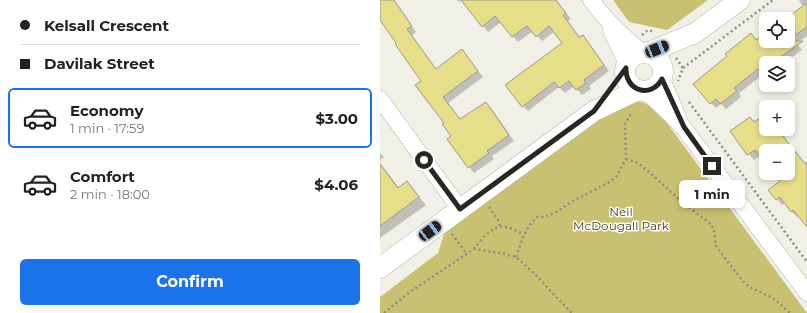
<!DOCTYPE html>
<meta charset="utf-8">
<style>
body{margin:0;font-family:Montserrat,sans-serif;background:#f6f6f6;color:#222;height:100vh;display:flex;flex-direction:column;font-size:15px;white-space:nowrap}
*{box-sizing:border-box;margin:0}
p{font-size:13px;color:#767676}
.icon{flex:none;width:22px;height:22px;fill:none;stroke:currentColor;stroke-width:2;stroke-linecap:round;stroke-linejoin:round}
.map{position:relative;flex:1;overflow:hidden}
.side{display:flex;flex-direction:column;background:#fff;width:380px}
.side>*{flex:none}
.top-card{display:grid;align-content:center;height:88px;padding:0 20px;background:#fff}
.tools{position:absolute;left:379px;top:12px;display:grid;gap:8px}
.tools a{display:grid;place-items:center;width:36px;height:36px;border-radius:6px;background:#fff;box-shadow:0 2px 6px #0003;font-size:20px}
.end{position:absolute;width:18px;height:18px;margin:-9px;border:5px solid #262622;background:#fff;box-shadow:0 0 0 2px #fff}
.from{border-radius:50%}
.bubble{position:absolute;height:28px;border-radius:6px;background:#fff;box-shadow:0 2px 6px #0003;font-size:13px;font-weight:700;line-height:28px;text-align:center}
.car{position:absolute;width:12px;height:24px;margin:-12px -6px;border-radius:5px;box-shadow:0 0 3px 1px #0007;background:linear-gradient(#222 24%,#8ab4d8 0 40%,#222 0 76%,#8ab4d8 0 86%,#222 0)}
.top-card b{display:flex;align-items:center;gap:14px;height:38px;font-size:15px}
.top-card b+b{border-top:1px solid #e0e0e0}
.top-card i{width:10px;height:10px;background:#222}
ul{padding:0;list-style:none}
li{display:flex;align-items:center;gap:12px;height:60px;margin:0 8px 6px;padding:0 12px;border:2px solid transparent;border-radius:6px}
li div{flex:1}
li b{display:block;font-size:15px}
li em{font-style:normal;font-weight:700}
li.active{border-color:#1a73e8}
li>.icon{width:36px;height:36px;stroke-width:1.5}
.action{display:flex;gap:8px;margin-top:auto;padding:8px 20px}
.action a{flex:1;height:46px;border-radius:6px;background:#1a73e8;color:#fff;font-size:16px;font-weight:700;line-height:46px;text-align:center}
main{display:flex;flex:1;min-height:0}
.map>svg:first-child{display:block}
.green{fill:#c9c071}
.shadow{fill:#0003}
.building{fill:#e7de89;stroke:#9b9a91}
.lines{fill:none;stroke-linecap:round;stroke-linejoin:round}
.minor-casing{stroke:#b7b6ac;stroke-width:17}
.tertiary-casing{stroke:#b7b6ac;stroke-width:21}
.path{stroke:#8d8d86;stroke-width:2.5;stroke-dasharray:2 3;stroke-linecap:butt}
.minor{stroke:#fff;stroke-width:16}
.tertiary{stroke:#fff;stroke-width:20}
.route{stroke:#262622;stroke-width:5}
.labels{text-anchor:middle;stroke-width:3;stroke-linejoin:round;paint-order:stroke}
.park-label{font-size:12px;fill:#45411c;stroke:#fff}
</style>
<main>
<section class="side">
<div class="top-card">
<b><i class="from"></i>Kelsall Crescent</b>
<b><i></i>Davilak Street</b>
</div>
<ul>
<li class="active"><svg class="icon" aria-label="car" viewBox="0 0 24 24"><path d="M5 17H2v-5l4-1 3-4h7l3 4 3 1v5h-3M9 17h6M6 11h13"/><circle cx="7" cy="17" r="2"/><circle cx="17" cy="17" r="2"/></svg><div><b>Economy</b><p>1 min · 17:59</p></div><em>$3.00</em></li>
<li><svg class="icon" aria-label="car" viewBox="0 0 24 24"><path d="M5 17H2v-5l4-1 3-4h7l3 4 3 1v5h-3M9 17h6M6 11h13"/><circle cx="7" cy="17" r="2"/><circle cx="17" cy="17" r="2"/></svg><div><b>Comfort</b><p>2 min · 18:00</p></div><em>$4.06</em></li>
</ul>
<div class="action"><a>Confirm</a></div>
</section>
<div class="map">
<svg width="427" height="313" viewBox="0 0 427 313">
<rect width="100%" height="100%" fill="#f0f0e6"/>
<g class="green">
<polygon points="233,0 328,0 287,30 249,22"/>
<path d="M251,100c16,1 22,8 33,19l143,194h-427v-16l58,-44 7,-22 175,-126z"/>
</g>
<g class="shadow">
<polygon points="0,0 14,0 36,32 32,35 56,70 82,50 103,77 68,103 81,120 106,103 111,108 134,141 112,156 114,159 94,173 89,167 42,81 0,18"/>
<polygon points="77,0 176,0 191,19 188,21 200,38 202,36 208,42 229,71 209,86 211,89 202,95 194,86 185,93 179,87 148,111 143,106 183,43 175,31 162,41 153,31 138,42 121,22 108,32 83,0 79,2"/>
<polygon points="419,0 427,0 427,36 417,43 422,50 404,63 386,63 386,76 384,74 359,93 361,97 346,109 341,104 336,108 331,103 348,56 371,34 377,40 386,34 386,41 408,41 408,19 407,19 423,7"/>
<polygon points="386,115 386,129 399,129 405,137 404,138 425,163 427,161 427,225 419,215 417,217 411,211 405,203 402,205 397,199 402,181 395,173 408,173 408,151 386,151 386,162 381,155 374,160 351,132 375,123"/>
<polygon points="0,153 4,157 0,160"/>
<polygon points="0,163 19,188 27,182 46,205 0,238"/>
</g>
<g class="building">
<polygon points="0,0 14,0 32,26 27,29 56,69 82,49 98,71 63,97 80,119 106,102 129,135 107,151 109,153 88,168 67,139 71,136 62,124 64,123 35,85 41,81 15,44 16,43 0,20"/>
<polygon points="81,0 176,0 186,13 183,15 199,37 203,35 224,65 204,80 206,83 196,90 189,81 179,88 174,82 142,107 125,85 182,43 169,26 156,37 147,26 132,37 115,16 102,27"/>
<polygon points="427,3 427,27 408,40 408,17"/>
<polygon points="371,33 376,40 386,33 386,41 423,41 392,63 386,63 386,78 378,69 354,88 357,91 340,104 336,99 330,104 313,84 347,56 345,54"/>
<polygon points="386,114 386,129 397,129 427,166 427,227 413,210 411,212 400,197 396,200 388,190 400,181 394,173 408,173 408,151 386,151 386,163 375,150 367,155 350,131 370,117 374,122"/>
<polygon points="0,164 18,188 27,181 39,197 0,226"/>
</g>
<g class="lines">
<g class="minor-casing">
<g id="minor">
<path d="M211,0c15,21 32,37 52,53"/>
<polyline points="231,30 247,64"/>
<polyline points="282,79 298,117"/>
<polyline points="265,90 303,127 427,293"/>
<polyline points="0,99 80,209"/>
</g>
</g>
<g class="tertiary-casing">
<g id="tertiary">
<polyline points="267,53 315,33 360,0"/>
<circle cx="264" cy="72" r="19"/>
<polyline points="0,268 214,111 258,90"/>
</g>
</g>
<g class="path">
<polyline points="262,35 268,30 275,32"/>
<polyline points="296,58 303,68 298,81"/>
<polyline points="303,68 393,0"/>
<polyline points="309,102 427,262"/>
<polyline points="246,159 258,163 268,171 302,202 331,224 334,230 336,246 347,261 363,281 369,287 393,298 410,313"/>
<polyline points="109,207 118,220 120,227"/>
<polyline points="72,234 86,253"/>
<path d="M94,249c7,-9 18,-25 32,-22 6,1 12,5 18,7"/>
<path d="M136,257c6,-16 8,-27 21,-40h7l14,-6 13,-9 37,-19 8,-6 10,-18 -1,-35 7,-12"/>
<polyline points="4,313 30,292 94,249 120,253 136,257 158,277 176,297 192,313"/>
</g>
<use href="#minor" class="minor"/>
<use href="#tertiary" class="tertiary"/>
</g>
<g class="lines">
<path class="route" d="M44,160l36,49 134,-98 32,-43c-1,23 25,31 36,11l22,48 28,39"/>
</g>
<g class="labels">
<g class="park-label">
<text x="241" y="216">Neil<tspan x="241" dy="14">McDougall Park</tspan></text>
</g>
</g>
</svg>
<div class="tools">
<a><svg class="icon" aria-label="locate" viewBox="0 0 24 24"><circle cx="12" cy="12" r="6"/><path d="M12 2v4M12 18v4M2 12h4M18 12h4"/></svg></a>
<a><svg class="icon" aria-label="layers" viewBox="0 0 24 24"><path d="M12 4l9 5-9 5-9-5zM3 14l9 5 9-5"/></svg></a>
<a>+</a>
<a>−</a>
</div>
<i class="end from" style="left:44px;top:160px"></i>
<i class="end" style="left:332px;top:166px"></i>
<div class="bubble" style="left:299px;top:180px;width:66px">1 min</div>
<i class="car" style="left:277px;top:49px;rotate:68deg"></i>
<i class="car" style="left:50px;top:231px;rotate:53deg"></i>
</div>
</main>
